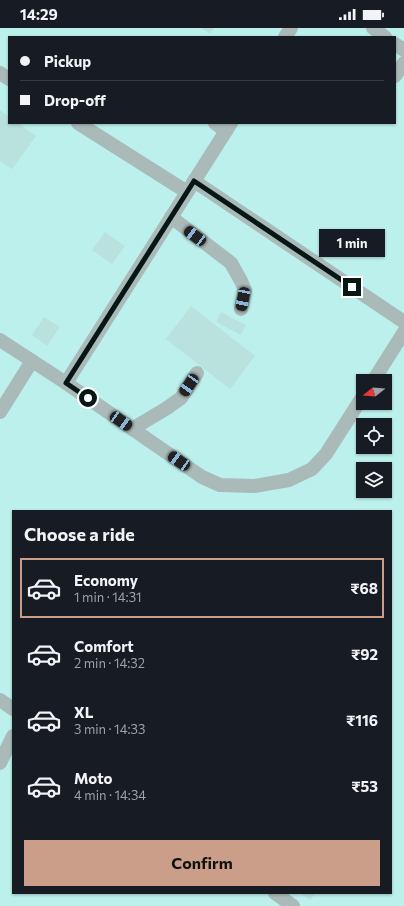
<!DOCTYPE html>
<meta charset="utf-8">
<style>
body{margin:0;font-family:Commissioner,sans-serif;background:#242831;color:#f1f3f6;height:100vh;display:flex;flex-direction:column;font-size:15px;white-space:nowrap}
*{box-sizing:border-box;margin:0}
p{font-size:13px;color:#9ea1a6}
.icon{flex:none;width:22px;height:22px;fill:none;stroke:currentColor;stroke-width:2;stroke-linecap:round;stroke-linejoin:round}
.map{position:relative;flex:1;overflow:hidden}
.details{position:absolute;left:12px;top:482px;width:380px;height:384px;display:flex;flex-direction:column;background:#171b24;border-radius:0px;box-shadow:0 1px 3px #0004}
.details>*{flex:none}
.top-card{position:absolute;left:8px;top:8px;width:388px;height:88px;border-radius:0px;box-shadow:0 1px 3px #0004;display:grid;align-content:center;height:88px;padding:0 12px;background:#171b24}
.needle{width:26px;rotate:253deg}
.buttons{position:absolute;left:356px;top:346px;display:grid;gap:8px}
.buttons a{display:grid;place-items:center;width:36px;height:36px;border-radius:0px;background:#171b24;box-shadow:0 1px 3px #0004;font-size:20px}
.end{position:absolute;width:18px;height:18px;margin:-9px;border:5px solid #071716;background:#fff;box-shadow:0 0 0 2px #fff}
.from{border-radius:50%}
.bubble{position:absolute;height:28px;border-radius:0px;background:#171b24;box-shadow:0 1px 3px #0004;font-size:13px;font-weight:700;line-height:28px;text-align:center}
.car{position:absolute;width:12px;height:24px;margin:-12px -6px;border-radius:5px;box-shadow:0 0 3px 1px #0007;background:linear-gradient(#222 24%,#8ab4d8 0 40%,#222 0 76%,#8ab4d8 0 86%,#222 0)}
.top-card b{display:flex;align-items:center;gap:14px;height:38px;font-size:15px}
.top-card b+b{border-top:1px solid #363941}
.top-card i{width:10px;height:10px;background:#f1f3f6}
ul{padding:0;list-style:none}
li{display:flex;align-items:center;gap:12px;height:60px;margin:0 8px 6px;padding:0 4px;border:2px solid transparent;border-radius:0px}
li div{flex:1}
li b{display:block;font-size:15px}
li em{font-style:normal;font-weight:700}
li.on{border-color:#ca9e89}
li>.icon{width:36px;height:36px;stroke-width:1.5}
h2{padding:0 12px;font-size:18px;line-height:48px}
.button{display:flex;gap:8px;margin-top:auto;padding:8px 12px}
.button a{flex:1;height:46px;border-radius:0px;background:#ca9e89;color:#111;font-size:16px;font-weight:700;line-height:46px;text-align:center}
.status{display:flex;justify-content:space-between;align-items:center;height:28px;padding:0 20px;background:#171b24;direction:ltr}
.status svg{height:11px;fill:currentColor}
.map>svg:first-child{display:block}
.built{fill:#bcf0ec;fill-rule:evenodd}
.building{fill:#b9e2df}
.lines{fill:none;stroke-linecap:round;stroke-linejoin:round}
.minor{stroke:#a9bab9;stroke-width:14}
.route{stroke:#071716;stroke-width:5}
</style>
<div class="status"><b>14:29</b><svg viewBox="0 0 49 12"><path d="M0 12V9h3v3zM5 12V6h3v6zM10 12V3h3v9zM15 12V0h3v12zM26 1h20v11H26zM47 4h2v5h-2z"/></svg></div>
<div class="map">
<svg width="404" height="878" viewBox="0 0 404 878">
<rect width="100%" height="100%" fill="#d3fdf9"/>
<path class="built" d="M0,0h404v878h-404zM9,9h386v86h-386zM363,353h22v22h-22zM363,397h22v22h-22zM363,441h22v22h-22zM13,483h378v382h-378z"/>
<g class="building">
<polygon points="201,0 214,0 210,6"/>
<polygon points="0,82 9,89 9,95 18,95 36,108 12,141 0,133"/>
<polygon points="105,204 125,218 112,236 92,222"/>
<polygon points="191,278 255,328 230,361 166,311"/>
<polygon points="221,284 246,297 241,307 216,294"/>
<polygon points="44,289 60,299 47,318 32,307"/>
<polygon points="300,865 316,865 310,872"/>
</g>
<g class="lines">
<g class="minor">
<polyline points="373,0 385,9"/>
<polyline points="285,9 291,0"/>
<polyline points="395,16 404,22"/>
<polyline points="0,45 9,51"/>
<polyline points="395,48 404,35"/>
<polyline points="78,95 187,164"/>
<polyline points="215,95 226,103"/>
<polyline points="194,153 404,294"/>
<polyline points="171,189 231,235 241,253 245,262 241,281"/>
<polyline points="0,312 66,355 231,95"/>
<polyline points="373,353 404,304"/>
<polyline points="66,355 202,449 220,457 254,458 289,452 312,441 326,426 363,368"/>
<polyline points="0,384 32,333"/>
<polyline points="132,401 167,380 181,370 197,345"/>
<polyline points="0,672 13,681"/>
<polyline points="0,735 13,708"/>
<polyline points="275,865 293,878"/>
</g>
</g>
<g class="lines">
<polyline class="route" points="88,370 66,355 194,153 352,259"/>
</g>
</svg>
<div class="buttons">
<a><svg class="needle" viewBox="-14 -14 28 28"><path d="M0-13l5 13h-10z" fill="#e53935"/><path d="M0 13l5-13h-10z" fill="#9ea1a6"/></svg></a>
<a><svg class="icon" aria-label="locate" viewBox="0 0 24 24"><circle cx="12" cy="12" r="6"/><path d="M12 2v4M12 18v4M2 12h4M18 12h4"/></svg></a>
<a><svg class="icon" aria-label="layers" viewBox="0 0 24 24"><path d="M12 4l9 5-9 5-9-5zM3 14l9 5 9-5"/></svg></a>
</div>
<i class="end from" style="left:88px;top:370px"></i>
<i class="end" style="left:352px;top:259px"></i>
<div class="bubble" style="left:319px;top:201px;width:66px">1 min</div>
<i class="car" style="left:195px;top:208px;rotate:307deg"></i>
<i class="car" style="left:243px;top:271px;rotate:191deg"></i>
<i class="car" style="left:189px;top:357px;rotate:214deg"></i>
<i class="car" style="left:121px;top:393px;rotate:125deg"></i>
<i class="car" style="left:179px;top:433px;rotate:305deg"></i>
<div class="top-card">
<b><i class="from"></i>Pickup</b>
<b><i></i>Drop-off</b>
</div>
<section class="details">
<h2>Choose a ride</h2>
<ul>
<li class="on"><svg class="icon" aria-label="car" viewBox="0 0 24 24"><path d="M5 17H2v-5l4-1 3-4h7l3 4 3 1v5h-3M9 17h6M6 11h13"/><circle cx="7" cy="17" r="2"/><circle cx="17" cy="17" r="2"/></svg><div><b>Economy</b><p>1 min · 14:31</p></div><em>₹68</em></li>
<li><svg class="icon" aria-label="car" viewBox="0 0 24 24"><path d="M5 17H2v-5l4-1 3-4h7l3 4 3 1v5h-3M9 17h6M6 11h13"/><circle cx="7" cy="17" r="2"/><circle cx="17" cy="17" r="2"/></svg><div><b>Comfort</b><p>2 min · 14:32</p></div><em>₹92</em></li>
<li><svg class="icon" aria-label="car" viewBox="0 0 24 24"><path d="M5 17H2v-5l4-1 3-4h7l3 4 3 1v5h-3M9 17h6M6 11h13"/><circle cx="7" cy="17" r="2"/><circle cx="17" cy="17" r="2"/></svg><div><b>XL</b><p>3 min · 14:33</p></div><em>₹116</em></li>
<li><svg class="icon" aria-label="car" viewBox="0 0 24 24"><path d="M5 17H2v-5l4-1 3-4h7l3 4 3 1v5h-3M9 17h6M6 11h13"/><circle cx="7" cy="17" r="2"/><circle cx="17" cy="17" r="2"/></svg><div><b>Moto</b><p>4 min · 14:34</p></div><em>₹53</em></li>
</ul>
<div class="button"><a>Confirm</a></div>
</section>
</div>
